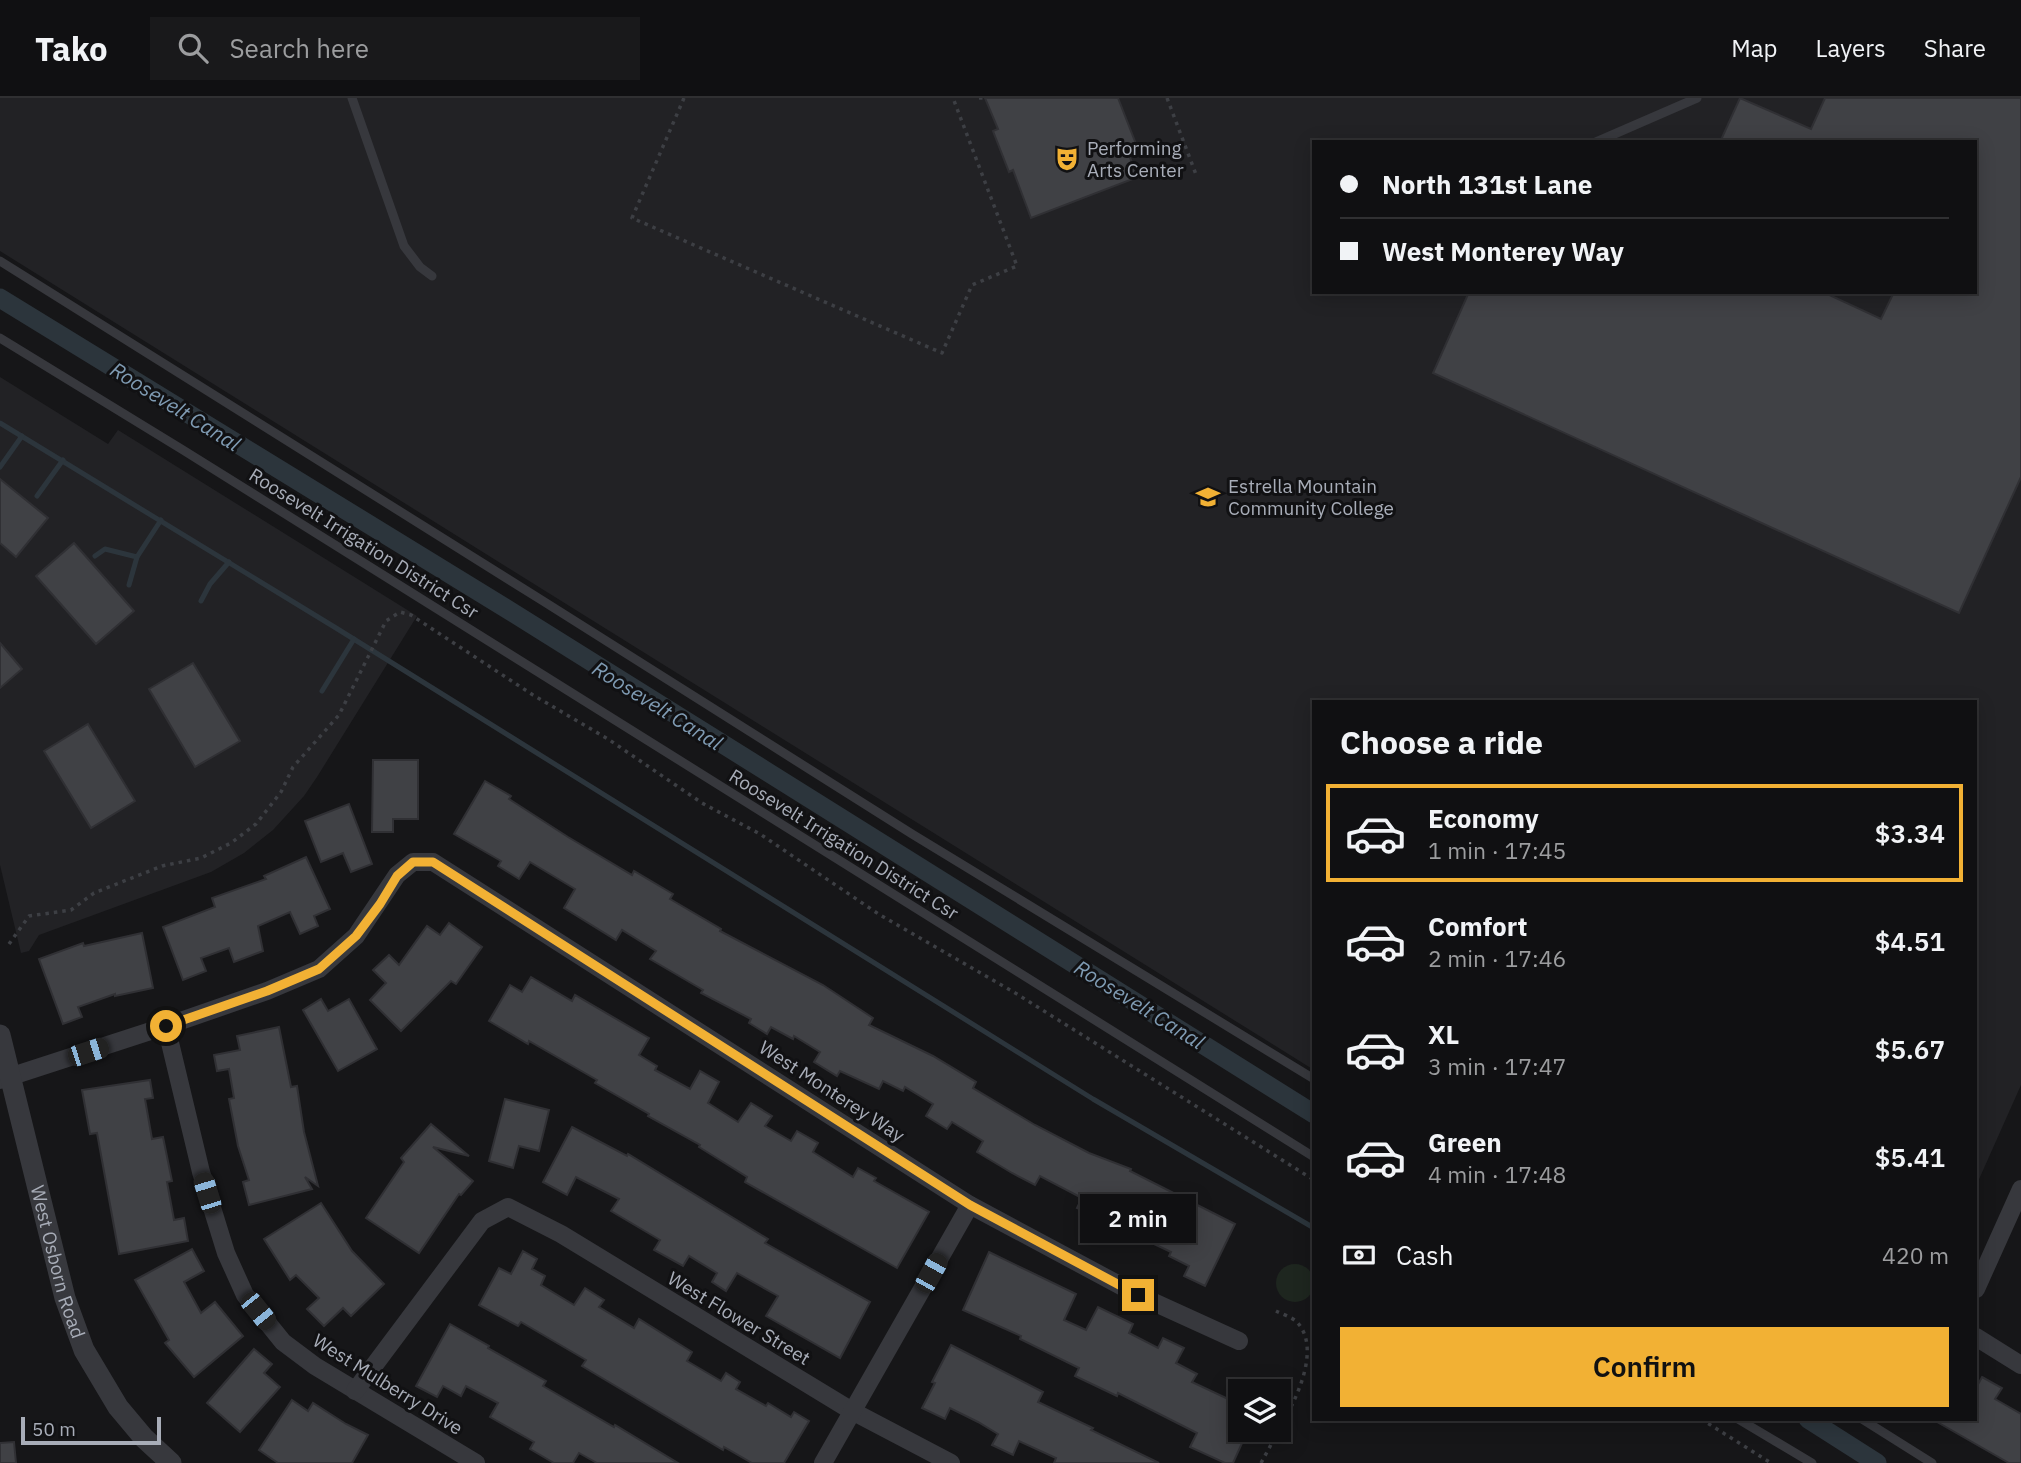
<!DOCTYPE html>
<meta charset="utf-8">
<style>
body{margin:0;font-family:"IBM Plex Sans",sans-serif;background:#19191b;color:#f1f3f6;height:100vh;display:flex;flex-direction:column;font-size:26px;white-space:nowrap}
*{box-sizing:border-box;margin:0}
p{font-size:23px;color:#9c9d9f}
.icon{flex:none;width:38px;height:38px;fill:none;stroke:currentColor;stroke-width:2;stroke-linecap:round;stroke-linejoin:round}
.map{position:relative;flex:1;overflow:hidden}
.panel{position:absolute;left:1312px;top:602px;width:665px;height:721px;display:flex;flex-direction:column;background:#101012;border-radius:0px;box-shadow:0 4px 18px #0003,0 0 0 2px #303032}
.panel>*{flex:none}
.hud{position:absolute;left:1312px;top:42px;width:665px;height:154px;border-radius:0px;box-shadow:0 4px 18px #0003,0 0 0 2px #303032;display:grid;align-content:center;height:154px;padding:0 28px;background:#101012}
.fabs{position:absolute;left:1228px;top:1281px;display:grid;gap:14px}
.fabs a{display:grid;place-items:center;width:63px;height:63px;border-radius:0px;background:#101012;box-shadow:0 4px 18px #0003,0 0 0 2px #303032;font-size:35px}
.scale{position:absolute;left:21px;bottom:18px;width:140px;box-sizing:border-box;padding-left:7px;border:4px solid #a8adb8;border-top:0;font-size:19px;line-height:24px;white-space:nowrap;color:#a8adb8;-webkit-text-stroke:5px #111113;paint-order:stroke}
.end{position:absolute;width:32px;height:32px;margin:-16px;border:9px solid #f2b134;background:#111;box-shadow:0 0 0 4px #111}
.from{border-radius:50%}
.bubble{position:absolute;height:49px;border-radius:0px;background:#101012;box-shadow:0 4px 18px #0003,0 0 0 2px #303032;font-size:23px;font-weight:600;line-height:49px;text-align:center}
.car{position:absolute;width:21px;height:42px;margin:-21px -10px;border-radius:9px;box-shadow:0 0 5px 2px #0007;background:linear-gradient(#222 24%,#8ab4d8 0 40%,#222 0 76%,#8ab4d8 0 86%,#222 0)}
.hud b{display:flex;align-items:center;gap:24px;height:66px;font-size:26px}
.hud b+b{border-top:2px solid #303032}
.hud i{width:18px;height:18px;background:#f1f3f6}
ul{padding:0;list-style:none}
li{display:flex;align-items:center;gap:21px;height:98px;margin:0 14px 10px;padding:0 14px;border:4px solid transparent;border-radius:0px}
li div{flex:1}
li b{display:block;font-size:26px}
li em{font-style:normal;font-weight:600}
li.selected{border-color:#f2b134}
li>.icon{width:63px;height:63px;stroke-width:1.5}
h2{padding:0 28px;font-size:32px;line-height:84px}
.pay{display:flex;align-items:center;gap:18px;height:77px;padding:0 28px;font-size:26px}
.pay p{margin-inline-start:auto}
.button{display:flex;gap:14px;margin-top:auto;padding:14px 28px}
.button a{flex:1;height:80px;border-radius:0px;background:#f2b134;color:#111;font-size:28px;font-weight:600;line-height:80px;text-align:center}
header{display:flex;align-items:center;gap:42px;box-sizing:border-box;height:98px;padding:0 35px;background:#101012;border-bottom:2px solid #303032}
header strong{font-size:33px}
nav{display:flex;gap:38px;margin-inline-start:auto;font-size:24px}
.search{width:490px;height:63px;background:#19191b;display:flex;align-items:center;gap:18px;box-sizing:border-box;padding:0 24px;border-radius:0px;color:#9c9d9f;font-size:26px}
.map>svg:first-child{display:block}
.built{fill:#222225;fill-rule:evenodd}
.green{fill:#1e261f}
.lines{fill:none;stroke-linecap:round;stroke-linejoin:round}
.stream{stroke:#2c353c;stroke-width:5}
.canal{stroke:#2c353c;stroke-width:19}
.building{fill:#404145;stroke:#303034;stroke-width:2}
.path{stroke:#3d3f44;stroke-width:3.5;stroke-dasharray:3.5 5;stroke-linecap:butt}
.service{stroke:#37383d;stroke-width:9}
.minor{stroke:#37383d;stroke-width:18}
.tertiary{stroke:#37383d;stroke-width:21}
.route{stroke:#f2b134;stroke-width:9}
.labels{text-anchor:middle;stroke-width:6;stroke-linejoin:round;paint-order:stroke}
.poi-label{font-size:19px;fill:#a8adb8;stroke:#111113;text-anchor:start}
.street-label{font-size:19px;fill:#a8adb8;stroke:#111113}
.water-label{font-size:21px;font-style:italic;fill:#7f9bb3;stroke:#111113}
</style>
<header>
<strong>Tako</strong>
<div class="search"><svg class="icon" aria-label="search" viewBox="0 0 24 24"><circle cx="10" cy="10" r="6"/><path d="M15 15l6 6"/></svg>Search here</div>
<nav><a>Map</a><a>Layers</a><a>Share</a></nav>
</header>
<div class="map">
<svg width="2021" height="1365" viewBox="0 0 2021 1365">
<rect width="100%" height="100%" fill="#161618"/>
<g class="built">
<path d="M0,0h2021v987l-45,101v-484h-662v368l-1314,-819zM1314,44h662v150h-662z"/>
<polygon points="0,279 108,346 118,332 417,518 317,679 304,698 273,732 244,755 211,774 39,837 29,853 21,855 0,767"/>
</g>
<circle class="green" cx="1295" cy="1185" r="19"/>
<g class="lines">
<g class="stream">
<polyline points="0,325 336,530 1093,1001 1314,1130"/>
<polyline points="0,369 22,338"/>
<polyline points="37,398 63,362"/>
<polyline points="95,458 105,451 137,459"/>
<polyline points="129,487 137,459 161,422"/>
<polyline points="201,503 210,486 229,464"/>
<polyline points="322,593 354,541"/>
</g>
<g class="canal">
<polyline points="0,200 515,516 1314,1016"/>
<polyline points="1808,1321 1877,1365"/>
</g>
</g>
<g class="building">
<polygon points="985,0 1118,0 1136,46 1126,50 1138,79 1031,120 1013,72 1009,74 993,33 998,31"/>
<polygon points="1740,0 1811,31 1825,0 2021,0 2021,379 1959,515 1433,275 1469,194 1823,194 1881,221 1894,194 1976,194 1976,44 1720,44"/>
<polygon points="0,381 48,420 16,459 0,445"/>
<polygon points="74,445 134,513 96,546 36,478"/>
<polygon points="0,545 22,571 0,590"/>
<polygon points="193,565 240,643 195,669 149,591"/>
<polygon points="88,626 135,703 91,730 44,653"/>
<polygon points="373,662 418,662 418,721 393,721 393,734 372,734"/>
<polygon points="485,683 511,698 509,701 568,739 632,777 634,773 673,796 670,801 721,831 720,833 823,887 873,920 869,927 933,958 976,984 973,990 1035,1027 1089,1055 1131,1071 1130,1073 1235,1126 1205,1188 1184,1178 1189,1168 1169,1158 1171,1154 1133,1136 1140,1122 1114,1109 1108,1123 1077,1110 1082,1100 1040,1078 1035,1087 1012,1075 977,1054 983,1043 952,1024 947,1031 926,1018 933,1006 905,989 903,993 883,983 879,991 840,973 837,978 814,964 820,954 794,938 793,941 771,929 767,936 749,925 751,921 701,895 703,892 650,861 656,853 622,832 616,842 564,810 575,791 530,764 519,781 498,768 501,763 454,736"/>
<polygon points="349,706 372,766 351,774 343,755 321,764 305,723"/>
<polygon points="306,759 330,811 314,818 318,828 300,836 290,814 258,828 263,853 234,864 229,850 201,860 206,873 183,882 163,829 215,809 212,800 266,781 264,778"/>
<polygon points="449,825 482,849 456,886 451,883 401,933 370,902 386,885 373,872 389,857 399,867 427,828 440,837"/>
<polygon points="142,835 153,890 115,898 115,896 78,909 82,919 63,926 39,861 83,845 84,848"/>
<polygon points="531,879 572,903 575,897 649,940 639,957 657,968 655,972 690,991 700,973 719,984 708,1005 738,1024 751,1005 772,1018 765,1028 791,1043 797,1033 818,1045 813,1054 853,1079 858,1070 876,1080 874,1083 929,1114 897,1170 745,1084 747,1079 699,1049 700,1047 648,1018 649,1016 595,985 597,982 529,943 528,946 489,923 510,887 522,894"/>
<polygon points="321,901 328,913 349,901 377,951 338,973 303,912"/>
<polygon points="279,929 291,989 297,988 304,1034 318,1088 305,1079 312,1091 249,1107 243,1084 249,1082 238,1048 229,1001 234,1000 229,971 217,973 214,957 240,952 237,938"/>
<polygon points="150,982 153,1000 145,1001 152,1041 163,1039 172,1083 167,1084 174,1122 184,1120 188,1143 119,1156 97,1035 90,1036 82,992"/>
<polygon points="505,1001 549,1012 539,1053 519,1048 513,1070 489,1063"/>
<polygon points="431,1026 469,1058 433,1049 473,1083 461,1097 459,1096 419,1155 366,1120 404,1064 401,1060"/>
<polygon points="572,1029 627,1058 628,1056 768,1141 765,1145 870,1204 840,1260 766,1218 778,1198 737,1175 726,1193 712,1184 717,1175 689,1158 683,1168 654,1152 660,1142 611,1113 619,1101 576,1079 567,1097 543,1084"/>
<polygon points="321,1105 352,1153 384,1186 351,1218 343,1210 324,1228 307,1211 319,1200 296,1177 290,1182 264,1141"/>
<polygon points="192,1151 204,1173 184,1184 201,1215 215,1204 243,1238 194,1279 165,1245 169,1242 135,1182"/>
<polygon points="523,1153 537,1161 532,1171 545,1178 541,1187 574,1207 585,1190 604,1202 599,1209 634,1230 639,1221 692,1254 687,1263 721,1283 726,1275 740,1284 736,1291 766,1308 768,1305 791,1319 794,1314 809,1323 784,1365 752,1365 724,1349 723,1352 582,1268 586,1262 521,1224 518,1228 479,1207 499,1170 511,1176"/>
<polygon points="989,1154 1076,1196 1064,1222 1086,1232 1098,1209 1133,1226 1129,1235 1158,1250 1163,1240 1184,1250 1176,1265 1197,1276 1192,1284 1241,1307 1233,1326 1241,1329 1241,1332 1248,1332 1233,1365 1225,1365 1190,1349 1197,1335 1118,1295 1117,1298 1075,1278 1079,1270 1020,1241 1021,1238 963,1212"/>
<polygon points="450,1226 489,1248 488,1250 546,1283 543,1288 614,1329 615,1327 678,1365 597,1365 579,1355 573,1365 554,1365 530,1351 534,1344 490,1319 498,1305 466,1288 461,1298 443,1288 437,1299 416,1288"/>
<polygon points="951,1247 1043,1294 1038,1304 1093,1330 1091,1332 1159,1365 1054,1365 1056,1360 1019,1343 1013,1357 992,1347 998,1336 978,1324 950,1310 945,1321 922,1310 935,1285 932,1284"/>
<polygon points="254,1251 272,1266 264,1275 280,1289 240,1334 207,1305"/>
<polygon points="1982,1279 2002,1290 1995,1301 2021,1316 2021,1365 2009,1365 1932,1321 1976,1321 1976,1290"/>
<polygon points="292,1302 308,1313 313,1305 346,1326 368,1337 352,1365 278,1365 259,1352"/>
<polygon points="14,1344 16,1365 0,1365 0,1345"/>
</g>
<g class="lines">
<g class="path">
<polyline points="684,0 632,120 942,255 972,187 1017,168 953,0"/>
<polyline points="979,0 984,0"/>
<polyline points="1167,0 1197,79"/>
<polyline points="9,846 29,818 71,812 94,795 162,768 201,760 231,745 256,726 281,694 293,669 339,617 386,523 400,514 411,517 533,597 608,641 702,705 760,736 880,817 1012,893 1314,1082"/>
<path d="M1276,1213c6,3 15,6 20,10 27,27 -1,81 -17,108"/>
<polyline points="1701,1321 1771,1365"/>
<polyline points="1261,1365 1279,1332"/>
</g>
<g class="service">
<polyline points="352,0 404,148 420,169 432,178"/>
<polyline points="1596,44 1697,0"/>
<polyline points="0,163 543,503 912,736 1314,981"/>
<polyline points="0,240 183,352 1314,1059"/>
<polyline points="1738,1321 1812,1365"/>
<polyline points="1862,1321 1932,1365"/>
</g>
<g class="minor">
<polyline points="166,928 201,1074 226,1155 245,1197 283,1244 315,1268 476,1365"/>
<polyline points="0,982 166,928 267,893 319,871 356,838 397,777 413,764 433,764 970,1107 1138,1197 1239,1243"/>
<polyline points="1976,1191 2021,1091"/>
<polyline points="1976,1239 2021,1267"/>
<polyline points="355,1293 482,1123 508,1109 561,1136 852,1313 951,1365"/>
<polyline points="823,1365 970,1107"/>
</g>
<path class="tertiary" id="s1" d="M0,937l65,263 19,52 34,57 26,31 27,25"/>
</g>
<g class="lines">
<polyline class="route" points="166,928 267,893 319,871 356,838 380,806 397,778 413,764 433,764 970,1107 1138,1197"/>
</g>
<defs>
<g id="theatre-bare" transform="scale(1.89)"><path d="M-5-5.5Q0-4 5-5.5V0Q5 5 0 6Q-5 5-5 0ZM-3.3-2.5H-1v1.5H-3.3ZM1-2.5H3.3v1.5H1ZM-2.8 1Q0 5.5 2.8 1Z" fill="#f2b134" stroke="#111113" stroke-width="2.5" paint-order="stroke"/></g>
<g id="university-bare" transform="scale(1.89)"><path d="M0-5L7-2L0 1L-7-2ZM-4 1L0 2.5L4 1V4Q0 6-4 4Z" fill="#f2b134" stroke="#111113" stroke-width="2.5" paint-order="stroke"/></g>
</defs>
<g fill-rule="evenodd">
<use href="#theatre-bare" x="1067" y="61"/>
<use href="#university-bare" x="1208" y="399"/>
</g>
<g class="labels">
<g class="poi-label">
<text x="1087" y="57">Performing<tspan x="1087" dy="22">Arts Center</tspan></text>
<text x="1228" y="395">Estrella Mountain<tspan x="1228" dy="22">Community College</tspan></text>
</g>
<g class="street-label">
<text transform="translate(364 445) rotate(32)" y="7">Roosevelt Irrigation District Csr</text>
<text transform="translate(844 746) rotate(32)" y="7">Roosevelt Irrigation District Csr</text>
<text transform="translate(832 993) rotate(33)" y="7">West Monterey Way</text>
<text dy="7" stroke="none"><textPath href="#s1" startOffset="234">West Osborn Road</textPath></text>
<text transform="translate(739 1220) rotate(31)" y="7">West Flower Street</text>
<text transform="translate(388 1286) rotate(32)" y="7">West Mulberry Drive</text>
</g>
<g class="water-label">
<text transform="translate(175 309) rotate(32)" y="7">Roosevelt Canal</text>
<text transform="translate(657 608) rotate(32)" y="7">Roosevelt Canal</text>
<text transform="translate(1139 907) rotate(32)" y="7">Roosevelt Canal</text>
</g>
</g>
</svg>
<div class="fabs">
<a><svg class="icon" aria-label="layers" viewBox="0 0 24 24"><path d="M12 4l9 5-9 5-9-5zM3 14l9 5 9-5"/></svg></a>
</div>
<div class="scale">50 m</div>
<i class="end from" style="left:166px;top:928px"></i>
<i class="end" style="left:1138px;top:1197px"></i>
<div class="bubble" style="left:1080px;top:1096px;width:116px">2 min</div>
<i class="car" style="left:88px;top:954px;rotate:72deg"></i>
<i class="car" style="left:207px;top:1095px;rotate:343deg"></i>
<i class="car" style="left:931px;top:1175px;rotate:29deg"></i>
<i class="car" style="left:258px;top:1213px;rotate:141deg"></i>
<div class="hud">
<b><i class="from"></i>North 131st Lane</b>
<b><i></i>West Monterey Way</b>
</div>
<section class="panel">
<h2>Choose a ride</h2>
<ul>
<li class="selected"><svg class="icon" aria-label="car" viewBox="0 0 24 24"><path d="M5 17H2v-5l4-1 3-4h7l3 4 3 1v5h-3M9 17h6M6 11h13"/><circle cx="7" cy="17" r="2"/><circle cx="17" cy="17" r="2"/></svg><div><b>Economy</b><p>1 min · 17:45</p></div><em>$3.34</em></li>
<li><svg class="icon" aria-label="car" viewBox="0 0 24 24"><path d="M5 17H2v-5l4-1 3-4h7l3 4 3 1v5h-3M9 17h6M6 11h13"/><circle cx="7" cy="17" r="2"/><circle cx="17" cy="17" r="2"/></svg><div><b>Comfort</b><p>2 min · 17:46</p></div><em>$4.51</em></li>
<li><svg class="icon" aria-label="car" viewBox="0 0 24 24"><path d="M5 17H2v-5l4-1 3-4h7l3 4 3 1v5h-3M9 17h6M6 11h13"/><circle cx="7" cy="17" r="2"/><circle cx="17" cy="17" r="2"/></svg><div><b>XL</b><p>3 min · 17:47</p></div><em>$5.67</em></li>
<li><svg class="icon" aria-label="car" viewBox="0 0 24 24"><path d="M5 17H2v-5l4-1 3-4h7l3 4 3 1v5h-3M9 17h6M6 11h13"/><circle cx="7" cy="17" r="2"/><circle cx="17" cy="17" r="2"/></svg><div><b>Green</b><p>4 min · 17:48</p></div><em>$5.41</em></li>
</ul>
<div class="pay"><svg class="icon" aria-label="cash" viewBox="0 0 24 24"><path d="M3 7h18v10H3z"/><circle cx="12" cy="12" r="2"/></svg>Cash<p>420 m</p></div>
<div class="button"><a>Confirm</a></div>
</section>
</div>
